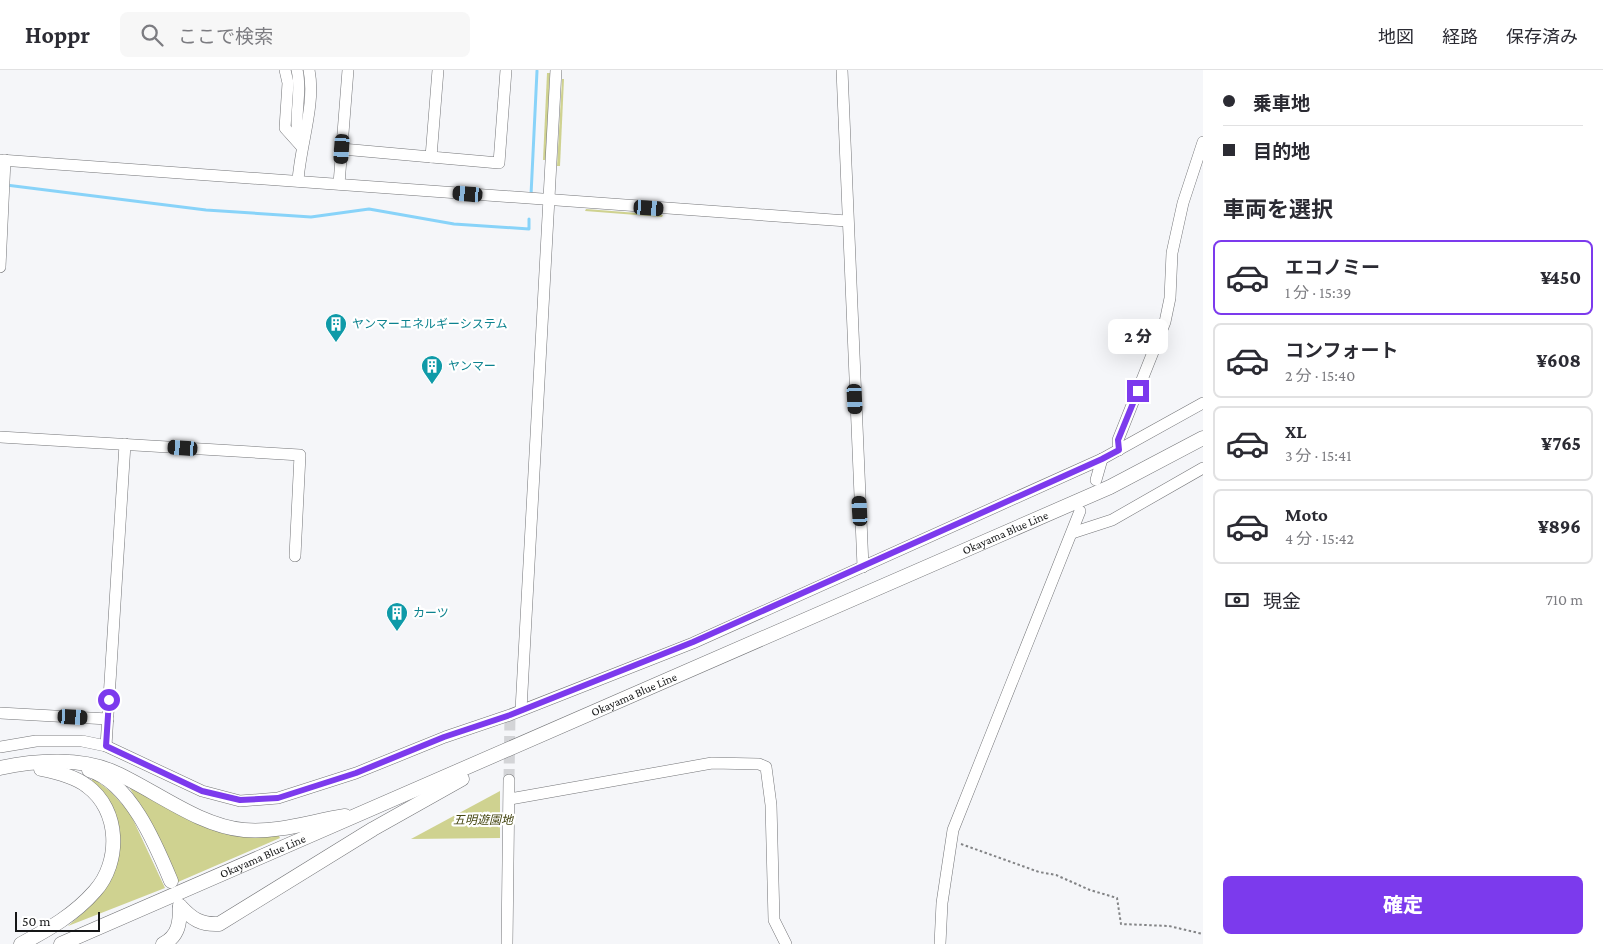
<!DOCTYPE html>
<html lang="ja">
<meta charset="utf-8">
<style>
body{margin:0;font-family:"Crimson Pro","Noto Sans JP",serif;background:#f7f7f7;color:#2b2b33;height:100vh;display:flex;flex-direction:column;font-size:19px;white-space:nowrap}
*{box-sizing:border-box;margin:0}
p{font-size:16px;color:#7c7c81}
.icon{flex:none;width:28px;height:28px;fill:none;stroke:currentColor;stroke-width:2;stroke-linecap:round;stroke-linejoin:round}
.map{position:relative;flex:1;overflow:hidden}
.panel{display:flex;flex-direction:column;background:#fff;width:400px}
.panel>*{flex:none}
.guide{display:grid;align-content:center;height:110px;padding:0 20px;background:#fff}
.scale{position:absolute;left:15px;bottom:12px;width:85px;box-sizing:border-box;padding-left:5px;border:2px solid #151617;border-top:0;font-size:14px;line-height:18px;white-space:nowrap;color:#151617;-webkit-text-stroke:4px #fff;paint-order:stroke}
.end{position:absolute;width:22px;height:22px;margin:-11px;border:6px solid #7c3aed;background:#fff;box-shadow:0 0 0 2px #fff}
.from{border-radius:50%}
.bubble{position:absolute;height:35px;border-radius:8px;background:#fff;box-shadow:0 5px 20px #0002;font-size:16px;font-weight:800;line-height:35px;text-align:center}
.car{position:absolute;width:15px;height:30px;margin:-15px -8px;border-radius:6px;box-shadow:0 0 4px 1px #0007;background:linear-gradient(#222 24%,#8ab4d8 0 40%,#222 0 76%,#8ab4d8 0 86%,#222 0)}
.guide b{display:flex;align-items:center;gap:18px;height:48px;font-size:19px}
.guide b+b{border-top:1px solid #e1e1e2}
.guide i{width:12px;height:12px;background:#2b2b33}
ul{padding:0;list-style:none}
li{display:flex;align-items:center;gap:15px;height:75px;margin:0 10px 8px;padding:0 10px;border:2px solid #e1e1e2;border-radius:8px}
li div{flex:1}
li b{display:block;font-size:19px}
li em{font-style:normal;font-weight:800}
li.active{border-color:#7c3aed}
li>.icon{width:45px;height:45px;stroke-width:1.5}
h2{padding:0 20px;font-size:22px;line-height:60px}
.pay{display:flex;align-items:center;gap:12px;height:55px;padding:0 20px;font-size:19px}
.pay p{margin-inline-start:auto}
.primary-button{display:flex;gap:10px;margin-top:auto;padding:10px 20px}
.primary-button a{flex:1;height:58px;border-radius:8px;background:#7c3aed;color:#fff;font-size:20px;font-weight:800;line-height:58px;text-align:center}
header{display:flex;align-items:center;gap:30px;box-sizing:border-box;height:70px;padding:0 25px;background:#fff;border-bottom:1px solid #e1e1e2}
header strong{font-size:24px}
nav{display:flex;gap:28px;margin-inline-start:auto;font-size:18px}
.search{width:350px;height:45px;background:#f7f7f7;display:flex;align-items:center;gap:12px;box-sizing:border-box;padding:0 18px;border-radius:8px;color:#7c7c81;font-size:19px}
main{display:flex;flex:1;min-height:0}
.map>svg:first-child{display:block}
.green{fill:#cfd290}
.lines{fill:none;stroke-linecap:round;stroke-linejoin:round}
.stream{stroke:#88d3f9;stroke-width:3}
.minor-tunnel{stroke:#d3d4d7;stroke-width:11;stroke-dasharray:11 5.5;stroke-linecap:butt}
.minor-casing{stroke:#747578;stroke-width:12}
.major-casing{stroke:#747578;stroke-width:15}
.path{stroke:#828385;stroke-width:2;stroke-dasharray:2.5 2.5;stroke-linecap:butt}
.minor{stroke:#fff;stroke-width:11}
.major{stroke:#fff;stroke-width:14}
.route{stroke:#7c3aed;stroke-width:6}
.labels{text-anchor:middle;stroke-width:4.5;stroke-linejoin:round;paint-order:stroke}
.culture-label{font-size:12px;fill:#0d838f;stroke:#fff;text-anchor:start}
.street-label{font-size:12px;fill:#151617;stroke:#fff}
.park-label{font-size:12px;font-style:italic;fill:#464712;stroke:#fff}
</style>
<header>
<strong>Hoppr</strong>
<div class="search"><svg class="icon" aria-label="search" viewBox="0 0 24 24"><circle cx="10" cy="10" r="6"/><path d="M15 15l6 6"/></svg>ここで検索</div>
<nav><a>地図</a><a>経路</a><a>保存済み</a></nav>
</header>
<main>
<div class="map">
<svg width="1203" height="874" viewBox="0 0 1203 874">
<rect width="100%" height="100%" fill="#f5f6f9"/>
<g class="green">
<polygon points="547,3 550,3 546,90 543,90"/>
<polygon points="562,9 564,9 560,96 557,96"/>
<polygon points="586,139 663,145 662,147 585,141"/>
<path d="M93,708l18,14 19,21 35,75 -97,38c12,-10 24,-21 34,-33 19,-26 26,-67 5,-94 -4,-6 -11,-11 -17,-16z"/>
<polygon points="129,717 179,742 278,764 280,768 178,812 161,772"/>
<polygon points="500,721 500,768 411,769"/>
</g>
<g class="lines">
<g class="stream">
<polyline points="6,115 206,140 311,147 369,139 454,154 529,159 529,149"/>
<polyline points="531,125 537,1"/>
</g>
<polyline class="minor-tunnel" points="509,710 510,645"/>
<g class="minor-casing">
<g id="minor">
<polyline points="285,0 288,13 285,58 302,77"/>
<path d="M297,0c6,24 -5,49 3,73"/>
<polyline points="438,0 431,87 499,93 506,0"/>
<polyline points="842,0 863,497"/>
<polyline points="342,79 431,87"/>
<polyline points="0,90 847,151"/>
<path d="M298,111c2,-35 18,-77 11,-111"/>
<polyline points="339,114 348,0"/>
<polyline points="0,197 5,90"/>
<polyline points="0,367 300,385 295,486"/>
<polyline points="1119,380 1118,370 1165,252 1170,228 1172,183 1183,133 1203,72"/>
<polyline points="1096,410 1102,389"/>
<polyline points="1072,463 1112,450 1203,398"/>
<polyline points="521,640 556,0"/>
<polyline points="0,643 108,649"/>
<polyline points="106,676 125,374"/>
<polyline points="0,677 36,671 82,671 106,676 202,721 240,731 278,728 356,703 445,667 510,645 693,573 1102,389 1203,333"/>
<polyline points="510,729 712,693 759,694 766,697 771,735 774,850 786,874"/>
<polyline points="507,874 509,710"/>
<polyline points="940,874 942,833 953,760 1080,441"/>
</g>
</g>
<g class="major-casing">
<g id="major">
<path d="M0,698c36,-8 82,-11 116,5 40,18 83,53 128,57 35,3 68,-9 101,-14"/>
<path d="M89,700c41,12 67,75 82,111"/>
<path d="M180,836c12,13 21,19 39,18l154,-95 89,-50"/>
<path d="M21,874c28,-15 53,-29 74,-53 26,-29 25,-81 -8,-105 -13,-10 -31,-14 -46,-17"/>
<path id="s1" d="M61,874l1049,-457 93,-49"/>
<path d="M163,874c16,-8 17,-22 17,-38"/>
</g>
</g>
<polyline class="path" points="961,774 1039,802 1056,805 1090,820 1117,828 1121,854 1169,856 1203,864"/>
<use href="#minor" class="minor"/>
<use href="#major" class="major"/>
</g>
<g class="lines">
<polyline class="route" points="109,630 106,676 202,721 240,730 278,728 356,703 444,667 510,645 693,572 1102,389 1119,380 1118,370 1138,321"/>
</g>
<defs>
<g id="building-pin" transform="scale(1.125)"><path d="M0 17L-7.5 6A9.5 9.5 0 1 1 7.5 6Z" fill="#0f9aa8" stroke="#fff"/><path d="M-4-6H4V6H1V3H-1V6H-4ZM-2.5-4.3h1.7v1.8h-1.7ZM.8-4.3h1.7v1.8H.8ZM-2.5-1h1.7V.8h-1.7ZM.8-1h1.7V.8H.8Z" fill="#fff"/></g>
</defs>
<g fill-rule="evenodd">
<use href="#building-pin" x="336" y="254"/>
<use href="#building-pin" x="432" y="296"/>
<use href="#building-pin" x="397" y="543"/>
</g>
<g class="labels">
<g class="culture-label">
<text x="352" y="258">ヤンマーエネルギーシステム</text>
<text x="448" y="300">ヤンマー</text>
<text x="413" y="547">カーツ</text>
</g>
<g class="street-label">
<text dy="4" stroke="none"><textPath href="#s1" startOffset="1030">Okayama Blue Line</textPath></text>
<text dy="4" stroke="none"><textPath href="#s1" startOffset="625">Okayama Blue Line</textPath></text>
<text dy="4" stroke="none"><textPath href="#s1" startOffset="220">Okayama Blue Line</textPath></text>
</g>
<g class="park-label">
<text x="483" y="754">五明遊園地</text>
</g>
</g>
</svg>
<div class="scale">50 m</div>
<i class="end from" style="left:109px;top:630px"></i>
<i class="end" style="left:1138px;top:321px"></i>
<div class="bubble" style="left:1108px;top:249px;width:60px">2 分</div>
<i class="car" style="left:342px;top:79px;rotate:184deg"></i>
<i class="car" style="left:468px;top:124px;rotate:275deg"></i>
<i class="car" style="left:649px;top:138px;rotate:94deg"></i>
<i class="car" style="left:855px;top:329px;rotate:177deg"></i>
<i class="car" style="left:183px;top:378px;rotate:274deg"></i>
<i class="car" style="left:860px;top:441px;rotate:357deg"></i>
<i class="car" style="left:73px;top:647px;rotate:93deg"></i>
</div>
<section class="panel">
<div class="guide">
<b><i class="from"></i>乗車地</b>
<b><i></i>目的地</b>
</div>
<h2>車両を選択</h2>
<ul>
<li class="active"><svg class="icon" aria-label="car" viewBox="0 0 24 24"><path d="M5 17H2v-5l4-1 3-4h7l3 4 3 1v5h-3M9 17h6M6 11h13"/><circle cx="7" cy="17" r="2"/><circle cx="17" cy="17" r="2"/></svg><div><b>エコノミー</b><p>1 分 · 15:39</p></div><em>¥450</em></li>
<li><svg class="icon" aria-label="car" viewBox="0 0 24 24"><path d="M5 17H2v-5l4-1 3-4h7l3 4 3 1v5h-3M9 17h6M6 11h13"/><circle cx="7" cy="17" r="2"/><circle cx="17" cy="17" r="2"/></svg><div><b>コンフォート</b><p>2 分 · 15:40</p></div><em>¥608</em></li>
<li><svg class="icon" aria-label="car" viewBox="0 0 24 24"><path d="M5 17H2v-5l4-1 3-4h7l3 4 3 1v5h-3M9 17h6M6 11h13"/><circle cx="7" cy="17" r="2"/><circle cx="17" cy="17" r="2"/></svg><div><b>XL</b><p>3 分 · 15:41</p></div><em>¥765</em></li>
<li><svg class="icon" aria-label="car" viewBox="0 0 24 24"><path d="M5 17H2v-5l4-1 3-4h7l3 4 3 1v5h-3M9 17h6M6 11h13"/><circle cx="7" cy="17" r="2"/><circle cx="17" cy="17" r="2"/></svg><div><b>Moto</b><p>4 分 · 15:42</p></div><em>¥896</em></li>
</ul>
<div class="pay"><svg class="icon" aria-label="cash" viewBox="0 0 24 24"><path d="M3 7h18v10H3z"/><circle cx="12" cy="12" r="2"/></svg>現金<p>710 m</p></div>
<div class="primary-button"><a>確定</a></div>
</section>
</main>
